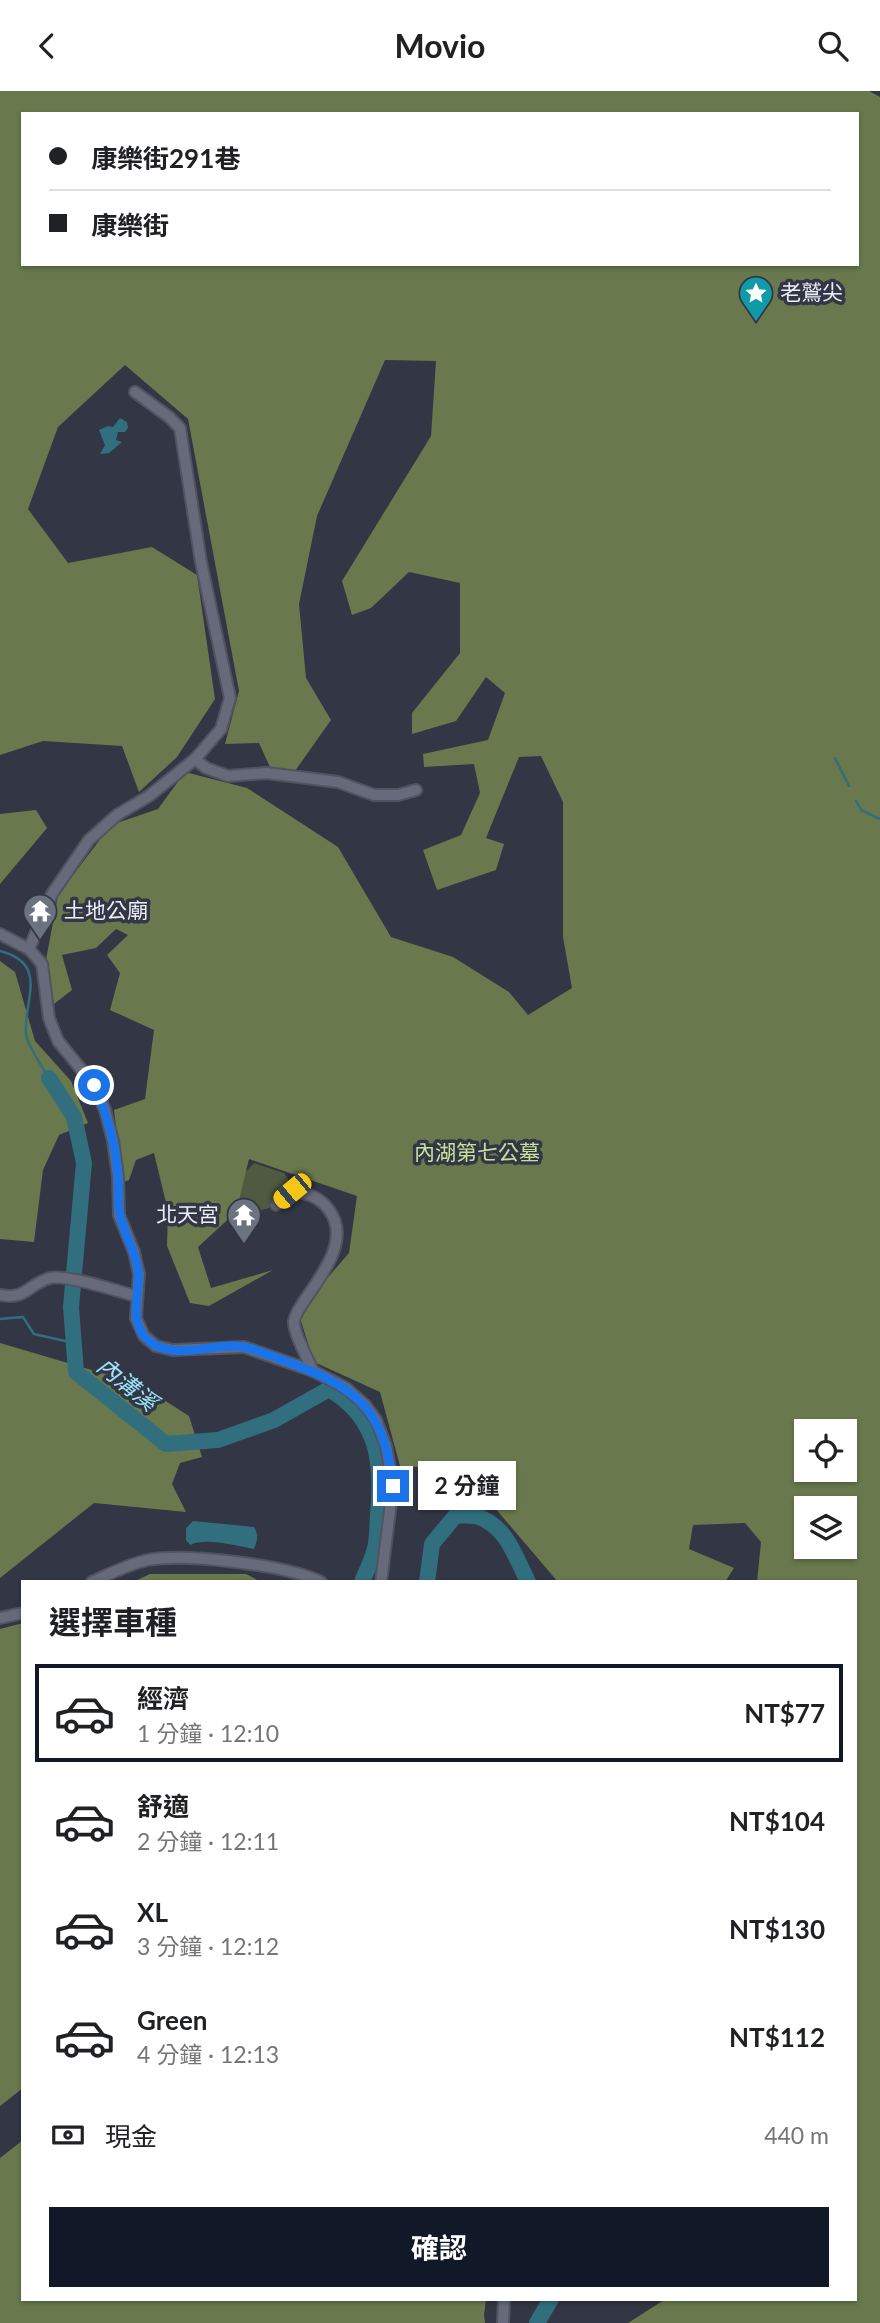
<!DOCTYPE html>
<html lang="zh-TW">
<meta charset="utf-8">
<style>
body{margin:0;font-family:Lato,"Noto Sans TC",sans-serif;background:#f6f6f6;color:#202124;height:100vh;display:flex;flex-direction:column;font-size:26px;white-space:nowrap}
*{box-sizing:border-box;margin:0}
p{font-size:23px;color:#757577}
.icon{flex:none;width:38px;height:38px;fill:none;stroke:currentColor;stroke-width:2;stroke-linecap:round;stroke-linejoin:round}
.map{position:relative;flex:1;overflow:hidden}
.sheet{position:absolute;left:21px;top:1489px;width:836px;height:721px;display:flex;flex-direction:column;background:#fff;border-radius:0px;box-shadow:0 2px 5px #0004}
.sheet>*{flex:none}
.top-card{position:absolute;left:21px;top:21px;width:838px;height:154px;border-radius:0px;box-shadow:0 2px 5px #0004;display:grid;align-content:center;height:154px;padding:0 28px;background:#fff}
.fabs{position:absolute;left:794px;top:1328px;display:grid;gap:14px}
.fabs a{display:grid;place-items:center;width:63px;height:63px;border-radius:0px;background:#fff;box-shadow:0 2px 5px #0004;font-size:35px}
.end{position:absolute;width:32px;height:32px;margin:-16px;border:9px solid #1a73e8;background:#fff;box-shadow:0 0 0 4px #fff}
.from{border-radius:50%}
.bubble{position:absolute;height:49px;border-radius:0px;background:#fff;box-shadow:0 2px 5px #0004;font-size:23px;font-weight:700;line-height:49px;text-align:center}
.car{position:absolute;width:21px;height:42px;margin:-21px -10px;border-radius:9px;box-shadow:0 0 5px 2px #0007;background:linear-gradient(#f5c518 24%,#345 0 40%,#f5c518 0 76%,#345 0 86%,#f5c518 0)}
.top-card b{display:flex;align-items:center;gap:24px;height:66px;font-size:26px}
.top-card b+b{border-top:2px solid #e0e0e0}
.top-card i{width:18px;height:18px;background:#202124}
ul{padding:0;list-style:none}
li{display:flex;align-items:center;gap:21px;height:98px;margin:0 14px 10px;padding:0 14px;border:4px solid transparent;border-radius:0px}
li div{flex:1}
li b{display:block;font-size:26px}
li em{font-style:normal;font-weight:700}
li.active{border-color:#111827}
li>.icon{width:63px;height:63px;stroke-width:1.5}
h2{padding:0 28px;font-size:32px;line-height:84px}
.pay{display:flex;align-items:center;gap:18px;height:77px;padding:0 28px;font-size:26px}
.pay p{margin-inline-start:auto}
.action{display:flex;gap:14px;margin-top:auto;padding:14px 28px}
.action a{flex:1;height:80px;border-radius:0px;background:#111827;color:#fff;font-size:28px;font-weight:700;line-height:80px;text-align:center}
header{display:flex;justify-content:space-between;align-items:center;height:91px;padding:0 28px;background:#fff;font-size:32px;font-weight:700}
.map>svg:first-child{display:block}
.green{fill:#505a40}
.forest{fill:#69794d;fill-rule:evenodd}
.water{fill:#316f7f}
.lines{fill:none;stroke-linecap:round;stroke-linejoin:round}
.stream{stroke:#316f7f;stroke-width:2.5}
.river{stroke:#316f7f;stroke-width:16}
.minor-casing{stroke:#515460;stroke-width:14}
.minor{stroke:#666a7a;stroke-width:10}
.route{stroke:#1a73e8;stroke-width:9}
.labels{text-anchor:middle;stroke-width:7;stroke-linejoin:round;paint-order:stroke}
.poi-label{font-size:21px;fill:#ebeef7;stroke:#333644;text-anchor:start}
.park-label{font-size:21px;fill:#c6e19a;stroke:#333644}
.water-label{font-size:23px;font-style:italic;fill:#9ce6fb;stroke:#333644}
</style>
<header><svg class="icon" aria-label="back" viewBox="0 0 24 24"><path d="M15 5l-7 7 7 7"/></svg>Movio<svg class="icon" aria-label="search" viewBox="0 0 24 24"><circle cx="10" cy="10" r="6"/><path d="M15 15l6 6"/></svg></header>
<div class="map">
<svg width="880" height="2232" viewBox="0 0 880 2232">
<rect width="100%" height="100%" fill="#333644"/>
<polygon class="green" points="254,1072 284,1082 292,1095 269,1117 199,1136 226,1102"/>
<g class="forest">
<path d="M0,0h869l11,6v2226h-252l36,-23 192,-1v-717h-99l4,-40 -16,-19 -52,2 -4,24 45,19 -9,14h-167l-69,-81 -37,-32 -52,-3 -20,-74 -66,-30 -16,-50 51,-59 8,-57 -108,-37 -13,53 -38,35 13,41 62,-18 -64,36 -19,-3 -23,-57 1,-35 -14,-58 -18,7 -7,20 -6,2 -9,-72 31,-11 9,-69 -44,-20 10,-37 -13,-18 21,-20 -12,-6 -20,19 -34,7 10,35 -18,14 -8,-44 12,-65 53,-70 47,-16 27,-37 62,16 91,59 53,90 62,20 56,35 19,23 44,-27 -9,-51v-135l-22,-46 -22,1 -33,81 18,6 -8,26 -59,20 -14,-40 38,-15 19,-42 -6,-29 -50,3 -1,-13 65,-14 17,-47 -19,-16 -30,44 -44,13v-21l48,-60v-70l-51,-11 -38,36 -19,7 -10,-34 89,-145 5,-75 -51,-1 -68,156 -18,88 7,74 25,42 -36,51 -25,-4 -11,-24 -34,1 14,-53 -51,-272 -63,-54 -67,62 -30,82 40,54 84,-16 45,28 18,124 -38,58 -38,35 -17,-46 -79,-5 -43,14zM23,23h835v150h-835zM807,1340h38v39h-38zM807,1418h38v38h-38z"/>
<polygon points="36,719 47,737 0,793 0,723"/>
<polygon points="0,870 15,881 35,950 71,990 88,1032 59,1044 43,1079 34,1151 0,1148"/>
<polygon points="0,1252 95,1280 125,1284 189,1325 202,1366 180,1372 172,1393 186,1421 94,1412 0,1487"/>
<polygon points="150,1483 246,1483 261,1491 133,1491"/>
<polygon points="23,1532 23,1997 0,2015 0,1538"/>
<polygon points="23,2049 23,2208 486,2209 484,2224 485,2232 0,2232 0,2067"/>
</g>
<g class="water">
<polygon points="120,327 127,331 128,337 125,341 118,341 116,349 122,351 109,362 100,363 105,354 99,339 108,335 113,336"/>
<path d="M193,1430l61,6c5,8 3,14 0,22 -17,-3 -49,-12 -64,-4l-4,-5v-12z"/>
</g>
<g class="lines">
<g class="stream">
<polyline points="835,667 849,695"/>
<polyline points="856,710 861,719 880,728"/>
<path d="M0,860c50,13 23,50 26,83 1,11 17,34 23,44"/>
<polyline points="0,1228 23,1226 34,1243 74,1252"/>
</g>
<g class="river">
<path d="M49,987l25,39 10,46 -13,144 5,65 90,72 52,-4 56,-20 55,-31c49,29 54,73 49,125 -1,13 0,26 -4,38 -3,10 -8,20 -12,30"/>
<path d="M427,1491l5,-38 24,-29c7,1 16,0 23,2 28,10 37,41 49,65"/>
<polyline points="537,2232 551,2208"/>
</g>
<g class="minor-casing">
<g id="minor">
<polyline points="195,668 206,677 228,685 267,682 338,691 374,704 398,704 416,699"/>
<polyline points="0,843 29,858 42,873 49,927 58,950 94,994 105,1019 113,1050 118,1085 119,1124 134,1161 139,1183 136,1227 144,1245 156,1255 173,1259 244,1256 313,1280 346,1297 365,1314 376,1329 386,1355 393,1395 381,1491"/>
<polyline points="29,858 52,803 89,749 117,724 149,705 195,668 221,638 230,607 201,471 180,337 169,326 135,301"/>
<path d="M276,1114l16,-14c15,2 28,6 37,19 21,28 -5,62 -22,87 -5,7 -11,15 -13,24 -1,11 14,38 19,50"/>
<path d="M0,1204c27,5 28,-11 50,-17 16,-4 67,13 86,18"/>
<path d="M92,1491c18,-8 36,-18 56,-22 37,-7 139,5 173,22"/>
<polyline points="0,1527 23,1522"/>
<polyline points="503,2232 504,2208"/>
</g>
</g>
<use href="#minor" class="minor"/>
</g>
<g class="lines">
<path class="route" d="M94,994c13,29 22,60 24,92 1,12 -1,26 2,38 4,19 15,35 18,55 3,22 -10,48 7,67 21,24 60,9 87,9 19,0 38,10 56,16 70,26 96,47 105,124"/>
</g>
<defs>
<g id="sight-pin" transform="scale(1.75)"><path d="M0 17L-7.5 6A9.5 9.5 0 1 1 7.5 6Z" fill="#0f9aa8" stroke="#333644"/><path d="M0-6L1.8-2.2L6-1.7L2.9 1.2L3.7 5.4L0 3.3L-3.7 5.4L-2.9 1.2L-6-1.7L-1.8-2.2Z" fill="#fff"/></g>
<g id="temple-pin" transform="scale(1.75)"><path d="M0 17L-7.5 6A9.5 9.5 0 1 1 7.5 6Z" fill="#6b7280" stroke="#333644"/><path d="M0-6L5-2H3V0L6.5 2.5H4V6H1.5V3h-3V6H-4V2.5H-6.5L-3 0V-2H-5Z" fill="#fff"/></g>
</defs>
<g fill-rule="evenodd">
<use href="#sight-pin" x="756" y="202"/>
<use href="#temple-pin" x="40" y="820"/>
<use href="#temple-pin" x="244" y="1124"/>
</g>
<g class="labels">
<g class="poi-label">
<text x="780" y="209">老鷲尖</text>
<text x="64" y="827">土地公廟</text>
<text x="219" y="1131" text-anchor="end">北天宮</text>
</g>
<g class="park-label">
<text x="477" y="1069">內湖第七公墓</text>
</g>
<g class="water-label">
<text transform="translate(127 1293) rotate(39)" y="8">內溝溪</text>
</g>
</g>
</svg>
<div class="fabs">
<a><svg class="icon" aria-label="locate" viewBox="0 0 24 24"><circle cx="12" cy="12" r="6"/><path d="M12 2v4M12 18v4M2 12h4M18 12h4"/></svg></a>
<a><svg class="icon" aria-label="layers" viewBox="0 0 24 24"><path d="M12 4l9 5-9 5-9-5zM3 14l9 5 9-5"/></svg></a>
</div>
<i class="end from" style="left:94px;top:994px"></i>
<i class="end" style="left:393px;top:1395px"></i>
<div class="bubble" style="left:418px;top:1370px;width:98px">2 分鐘</div>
<i class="car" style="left:292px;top:1100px;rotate:230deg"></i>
<div class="top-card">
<b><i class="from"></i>康樂街291巷</b>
<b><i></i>康樂街</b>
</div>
<section class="sheet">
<h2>選擇車種</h2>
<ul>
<li class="active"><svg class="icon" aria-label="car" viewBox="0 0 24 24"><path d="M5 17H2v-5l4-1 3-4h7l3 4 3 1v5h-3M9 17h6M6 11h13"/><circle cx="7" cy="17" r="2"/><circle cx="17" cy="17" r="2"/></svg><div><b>經濟</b><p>1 分鐘 · 12:10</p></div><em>NT$77</em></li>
<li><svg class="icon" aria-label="car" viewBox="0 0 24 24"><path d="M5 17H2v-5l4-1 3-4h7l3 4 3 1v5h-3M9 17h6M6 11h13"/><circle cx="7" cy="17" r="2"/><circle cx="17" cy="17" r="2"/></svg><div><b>舒適</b><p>2 分鐘 · 12:11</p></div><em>NT$104</em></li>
<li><svg class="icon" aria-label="car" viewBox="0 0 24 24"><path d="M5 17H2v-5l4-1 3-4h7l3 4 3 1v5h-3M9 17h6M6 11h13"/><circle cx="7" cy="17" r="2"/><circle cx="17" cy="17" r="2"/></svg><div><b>XL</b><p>3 分鐘 · 12:12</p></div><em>NT$130</em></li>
<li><svg class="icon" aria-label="car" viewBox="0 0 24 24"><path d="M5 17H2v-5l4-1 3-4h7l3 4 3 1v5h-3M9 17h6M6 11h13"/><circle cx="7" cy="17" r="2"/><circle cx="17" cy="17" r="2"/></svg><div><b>Green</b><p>4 分鐘 · 12:13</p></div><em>NT$112</em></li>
</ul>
<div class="pay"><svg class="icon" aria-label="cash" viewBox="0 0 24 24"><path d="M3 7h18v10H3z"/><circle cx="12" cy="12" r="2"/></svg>現金<p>440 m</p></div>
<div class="action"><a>確認</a></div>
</section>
</div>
